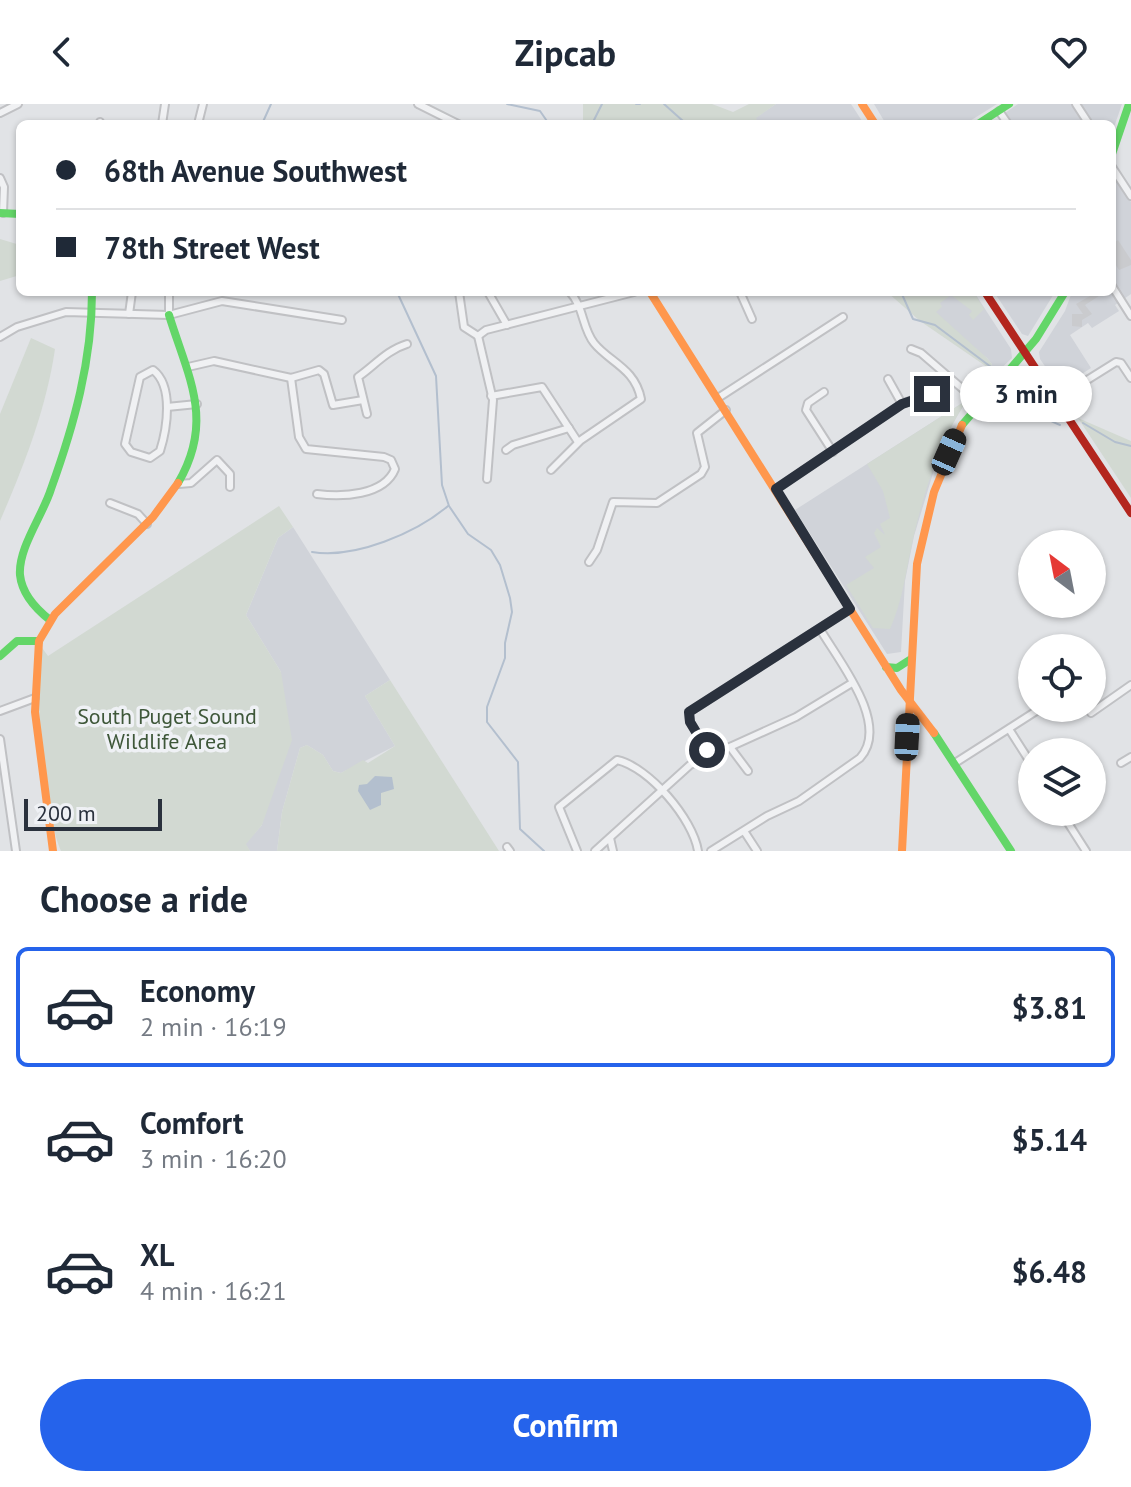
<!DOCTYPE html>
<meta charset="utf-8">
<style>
body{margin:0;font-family:"PT Sans",sans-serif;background:#f6f6f7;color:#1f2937;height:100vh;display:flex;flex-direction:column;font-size:30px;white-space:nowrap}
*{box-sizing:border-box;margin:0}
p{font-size:26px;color:#747a83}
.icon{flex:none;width:44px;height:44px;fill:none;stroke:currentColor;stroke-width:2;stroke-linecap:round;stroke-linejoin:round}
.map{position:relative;height:747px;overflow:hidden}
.side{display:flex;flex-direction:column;background:#fff;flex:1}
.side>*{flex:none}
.banner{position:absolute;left:16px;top:16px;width:1100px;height:176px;border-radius:12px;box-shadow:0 2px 6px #0004;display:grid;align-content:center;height:176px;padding:0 40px;background:#fff}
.needle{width:52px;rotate:328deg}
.tools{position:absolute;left:1018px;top:426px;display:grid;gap:16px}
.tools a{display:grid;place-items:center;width:88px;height:88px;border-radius:50%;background:#fff;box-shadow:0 2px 6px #0004;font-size:40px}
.scale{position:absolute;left:24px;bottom:20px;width:138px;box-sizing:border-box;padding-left:8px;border:4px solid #2a313d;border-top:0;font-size:22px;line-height:28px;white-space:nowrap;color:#2a313d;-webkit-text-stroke:6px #eff1f5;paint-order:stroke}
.end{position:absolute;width:36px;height:36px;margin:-18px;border:10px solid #2a313d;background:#fff;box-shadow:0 0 0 4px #fff}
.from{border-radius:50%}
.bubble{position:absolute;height:56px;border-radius:28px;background:#fff;box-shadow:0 2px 6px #0004;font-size:26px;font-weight:800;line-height:56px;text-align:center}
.car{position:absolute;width:24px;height:48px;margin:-24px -12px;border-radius:10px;box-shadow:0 0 6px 2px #0007;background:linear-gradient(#222 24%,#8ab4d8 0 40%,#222 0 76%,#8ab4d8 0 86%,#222 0)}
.banner b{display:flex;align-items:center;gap:28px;height:76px;font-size:30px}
.banner b+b{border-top:2px solid #e0e1e3}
.banner i{width:20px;height:20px;background:#1f2937}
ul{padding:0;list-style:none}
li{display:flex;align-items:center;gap:24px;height:120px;margin:0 16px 12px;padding:0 24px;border:4px solid transparent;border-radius:12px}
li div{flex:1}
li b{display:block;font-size:30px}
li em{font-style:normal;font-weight:800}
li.current{border-color:#2563eb}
li>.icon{width:72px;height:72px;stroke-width:1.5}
h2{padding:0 40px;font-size:36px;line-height:96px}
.action{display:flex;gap:16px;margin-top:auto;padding:16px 40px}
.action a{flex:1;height:92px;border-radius:48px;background:#2563eb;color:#fff;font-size:32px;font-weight:800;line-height:92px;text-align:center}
header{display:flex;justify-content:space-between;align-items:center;height:104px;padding:0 40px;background:#fff;font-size:36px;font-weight:800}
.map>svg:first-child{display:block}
.built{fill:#d0d3d9}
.green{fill:#d2d9d2}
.water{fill:#b3bfce}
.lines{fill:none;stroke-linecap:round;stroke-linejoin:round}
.stream{stroke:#b3bfce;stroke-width:2}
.building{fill:#cacbce}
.street-casing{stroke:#c0c1c4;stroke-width:10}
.street{stroke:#f0f1f3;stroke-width:6}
.fast{stroke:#63d668;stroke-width:8}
.slow{stroke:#ff974d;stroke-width:8}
.jam{stroke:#b3261e;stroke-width:8}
.route{stroke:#2a313d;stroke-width:10}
.labels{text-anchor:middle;stroke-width:7;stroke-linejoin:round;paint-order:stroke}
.park-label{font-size:22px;fill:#3e5739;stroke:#eff1f5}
</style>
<header><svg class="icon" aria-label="back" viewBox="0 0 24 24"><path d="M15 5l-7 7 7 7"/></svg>Zipcab<svg class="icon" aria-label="heart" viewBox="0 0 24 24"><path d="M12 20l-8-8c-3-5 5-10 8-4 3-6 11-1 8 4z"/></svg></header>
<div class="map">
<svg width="1131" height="747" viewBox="0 0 1131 747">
<rect width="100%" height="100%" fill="#e1e3e6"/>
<g class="built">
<polygon points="776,0 851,0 864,20 759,20 755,14"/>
<polygon points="874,0 997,0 965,20 886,20"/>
<polygon points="1018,0 1122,0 1112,29 1112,20 1012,20 1005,9"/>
<polygon points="1115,75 1131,98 1131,190 1115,201 1119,207 1092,224 1088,219 1070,231 1091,264 1060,284 1040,255 1039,248 1065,207 1072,188 1112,188 1112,77"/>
<polygon points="914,188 974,188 1011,245 1012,254 990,275 987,269 992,260 987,254 944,220"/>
<polygon points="994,188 1055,188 1028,232 1022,230"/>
<polygon points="967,296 944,333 914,432 905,477 901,548 887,550 795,406"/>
<polygon points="293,423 390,576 365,592 395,642 341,669 333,667 323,651 307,641 300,644 282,708 277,747 250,747 245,740 262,721 281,568 246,511 278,434"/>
</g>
<g class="green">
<polygon points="583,0 712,0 733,8 749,0 776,0 756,14 759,20 583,20"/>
<polygon points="0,135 20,141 20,171 0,177"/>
<polygon points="887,188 921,188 924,192 930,188 974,188 984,205 973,216 969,211 972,207 951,191 940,199 942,203 936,208 987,254 992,260 990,265 920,217"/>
<path d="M31,234l24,11c-9,61 -31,116 -55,172v-107z"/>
<path d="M967,296c-27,41 -43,91 -54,139 -7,31 -10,61 -23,90l-17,-1 -27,-43 28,-17 -9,-11 16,-10 -7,-14 3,-5 8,7 -5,-11 10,-6 -7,-27 -16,-27z"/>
<polygon points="1078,314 1131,337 1131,394"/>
<path d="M279,402l14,21 -15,11 -32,77 35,57 11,68 -30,85 -16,19 4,7h-189c-18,-42 -26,-160 -21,-206l8,11z"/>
<polygon points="390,576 499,747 277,747 282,708 300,644 307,641 323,651 333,667 341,669 363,656 368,659 395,642 365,592"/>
</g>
<polygon class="water" points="375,672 392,673 394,685 381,689 381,701 370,706 358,687 359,681 367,680"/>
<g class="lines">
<g class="stream">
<polyline points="507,0 540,7 549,20"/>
<polyline points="636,0 640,0"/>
<polyline points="664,0 683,17 699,20"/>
<polyline points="262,20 271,0"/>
<polyline points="592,20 602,0"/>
<polyline points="729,20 735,17 735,20"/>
<polyline points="397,188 436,272 442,381 449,402 468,430 491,446 500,461 510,494 512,508 505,539 505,554 487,603 487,618 518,658 520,725 544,747"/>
<polyline points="901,188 913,215 935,221 991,263"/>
<path d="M1015,279c23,15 13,30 45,42"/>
<polyline points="1083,319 1115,338 1131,342"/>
<path d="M312,448c43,7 104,-19 136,-46"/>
</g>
</g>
<g class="building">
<polygon points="1118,136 1131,156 1131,161 1119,166 1112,155 1112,140"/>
<polygon points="1097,188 1099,192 1085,201 1092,210 1082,216 1082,223 1072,222 1072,210 1083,210 1076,200"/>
</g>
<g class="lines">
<g class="street-casing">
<g id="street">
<polyline points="418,0 458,20"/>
<polyline points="1076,0 1089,20"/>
<polyline points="999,7 1008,20"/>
<polyline points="0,9 18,0"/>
<polyline points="100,18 101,20"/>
<polyline points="162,20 165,0"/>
<polyline points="198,20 203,0"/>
<polyline points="1112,63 1131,92"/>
<polyline points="0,74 4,83 3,109"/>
<polyline points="1112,182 1131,212"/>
<polyline points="459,188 464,223 478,232"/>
<polyline points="488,188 507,221"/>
<polyline points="740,188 752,215"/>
<polyline points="129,210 132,188"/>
<polyline points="169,211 169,188"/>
<polyline points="478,232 486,226 634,188"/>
<polyline points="478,232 493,296 487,375"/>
<polyline points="0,233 17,223 66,208 169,211 222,197 342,216"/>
<polyline points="911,245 921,249 979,299"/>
<polyline points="188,263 214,257 291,274 319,266 324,270 333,301 363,296"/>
<path d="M153,266c21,16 14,59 7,81l-10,7 -19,-6 -6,-8 15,-67z"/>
<path d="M291,274l8,59 7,12 78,8 7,3 4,9c-11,27 -53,28 -78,25"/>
<polyline points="888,275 902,300"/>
<polyline points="824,288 808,299 806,306 833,348"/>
<polyline points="491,292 542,283 578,338"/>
<polyline points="718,294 843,213"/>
<polyline points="167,303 197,300"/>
<polyline points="1063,305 1072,296 1076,283 1116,258 1121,259 1131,274"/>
<path d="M367,310l-9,-37c16,-11 29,-27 49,-33"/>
<polyline points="506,346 513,341 569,324"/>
<path d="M551,366l30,-30 60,-41c-6,-31 -32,-37 -47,-56 -12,-15 -10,-36 -24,-51"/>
<polyline points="179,380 191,379 217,356 230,370 230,383"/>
<polyline points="776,385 902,300 936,287"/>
<polyline points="110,399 138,410 147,420"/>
<polyline points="589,458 597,446 613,398 657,399 701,370 705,363 697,329 726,306"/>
<polyline points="0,607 35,594"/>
<polyline points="1091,609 1131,581"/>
<polyline points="1009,625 1032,661"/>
<polyline points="0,635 16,747"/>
<polyline points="730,643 748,667"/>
<polyline points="709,650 690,618 689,608 850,505"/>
<polyline points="955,659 1041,604"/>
<polyline points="1121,659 1131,653"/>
<polyline points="1061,708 1086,747"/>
<polyline points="744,727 757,747"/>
<polyline points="610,734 613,747"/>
<polyline points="507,743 510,747"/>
<path d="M577,747l-18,-44 58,-47c32,7 76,59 81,91"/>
<polyline points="595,747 690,661 796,613 852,579"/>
<path d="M711,747l56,-35 32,-15 61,-43c31,-34 -22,-98 -40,-129"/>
</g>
</g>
<use href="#street" class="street"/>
<g class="fast">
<polyline points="978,20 1009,0"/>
<polyline points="1112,50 1129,0"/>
<polyline points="0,109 20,110"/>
<path d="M169,211c19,62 46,105 9,168"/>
<polyline points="962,321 1036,235 1065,188"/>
<path d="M50,516c-14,-11 -28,-26 -30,-45 -2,-27 23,-60 31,-86 23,-64 41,-128 41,-197"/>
<polyline points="0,552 17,537 39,537"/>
<polyline points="886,563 897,564 911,555"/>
<polyline points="934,629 1011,747"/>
</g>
<g class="slow">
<polyline points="862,0 875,20"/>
<polyline points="650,188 901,586 934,629"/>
<polyline points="53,747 35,608 39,537 55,510 153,413 178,379"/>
<polyline points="902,747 917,460 934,388 962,321"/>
</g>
<polyline class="jam" points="985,188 1131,409"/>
</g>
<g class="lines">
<polyline class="route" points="707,646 690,618 689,608 850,505 776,385 902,300 932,290"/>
</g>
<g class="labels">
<g class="park-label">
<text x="167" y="620">South Puget Sound<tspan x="167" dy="25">Wildlife Area</tspan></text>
</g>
</g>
</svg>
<div class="tools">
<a><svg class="needle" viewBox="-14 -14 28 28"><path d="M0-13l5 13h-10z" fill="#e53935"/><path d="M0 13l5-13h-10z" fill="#747a83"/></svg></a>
<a><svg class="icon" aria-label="locate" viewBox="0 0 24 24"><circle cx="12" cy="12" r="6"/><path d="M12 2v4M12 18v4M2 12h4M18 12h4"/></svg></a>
<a><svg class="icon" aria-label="layers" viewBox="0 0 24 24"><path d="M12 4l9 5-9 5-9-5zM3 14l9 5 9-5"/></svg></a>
</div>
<div class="scale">200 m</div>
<i class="end from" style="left:707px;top:646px"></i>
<i class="end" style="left:932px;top:290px"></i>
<div class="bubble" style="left:960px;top:262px;width:132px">3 min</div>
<i class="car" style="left:949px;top:348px;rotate:24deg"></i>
<i class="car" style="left:907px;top:633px;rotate:3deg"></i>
<div class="banner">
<b><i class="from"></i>68th Avenue Southwest</b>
<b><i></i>78th Street West</b>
</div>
</div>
<section class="side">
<h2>Choose a ride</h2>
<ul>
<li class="current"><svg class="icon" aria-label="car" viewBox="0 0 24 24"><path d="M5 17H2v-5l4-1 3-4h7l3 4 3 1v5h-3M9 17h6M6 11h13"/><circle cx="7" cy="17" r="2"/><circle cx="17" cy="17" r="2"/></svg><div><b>Economy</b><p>2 min · 16:19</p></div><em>$3.81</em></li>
<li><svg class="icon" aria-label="car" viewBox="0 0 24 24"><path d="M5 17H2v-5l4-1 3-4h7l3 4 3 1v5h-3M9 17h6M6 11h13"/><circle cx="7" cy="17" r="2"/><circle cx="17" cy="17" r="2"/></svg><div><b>Comfort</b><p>3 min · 16:20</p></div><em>$5.14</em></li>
<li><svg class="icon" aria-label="car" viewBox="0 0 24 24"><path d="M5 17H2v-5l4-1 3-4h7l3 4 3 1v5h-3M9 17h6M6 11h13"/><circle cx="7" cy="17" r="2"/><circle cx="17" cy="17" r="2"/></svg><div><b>XL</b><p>4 min · 16:21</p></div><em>$6.48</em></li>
</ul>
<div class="action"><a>Confirm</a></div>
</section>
